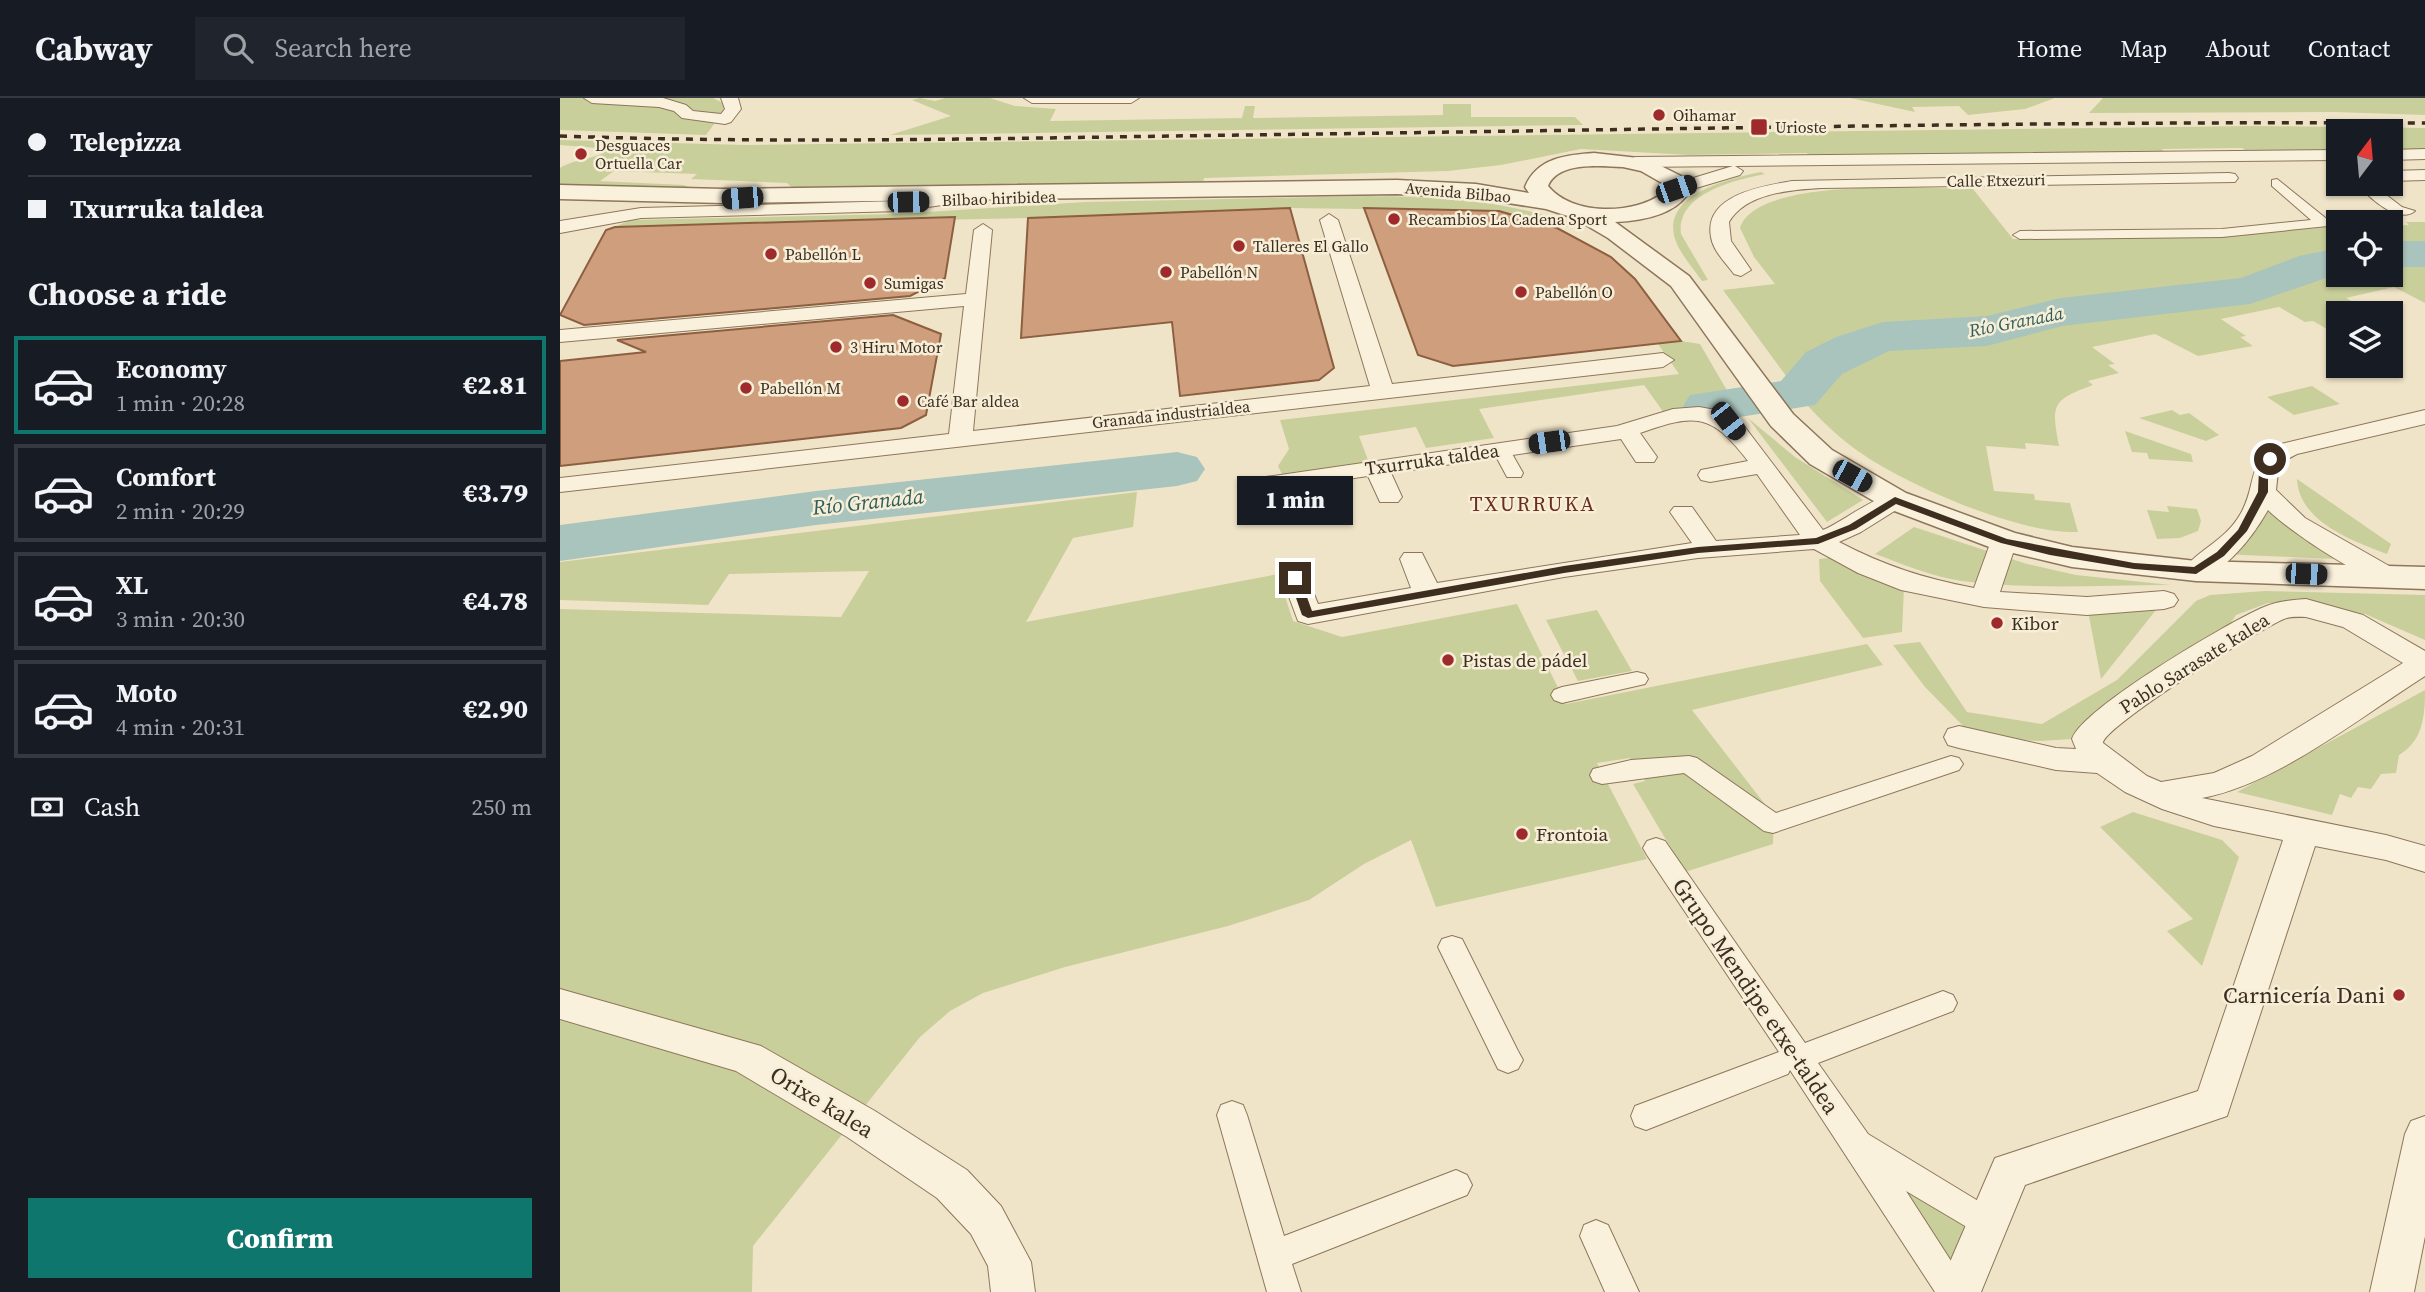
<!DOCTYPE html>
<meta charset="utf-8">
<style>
body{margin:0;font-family:"Source Serif 4",serif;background:#20242c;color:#f1f3f6;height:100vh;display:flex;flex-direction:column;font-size:26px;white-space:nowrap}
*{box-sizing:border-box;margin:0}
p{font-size:23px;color:#9ea1a6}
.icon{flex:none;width:38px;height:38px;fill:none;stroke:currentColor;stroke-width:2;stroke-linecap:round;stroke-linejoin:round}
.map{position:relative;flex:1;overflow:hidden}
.panel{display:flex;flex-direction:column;background:#171b24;width:560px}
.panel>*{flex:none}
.banner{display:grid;align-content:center;height:154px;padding:0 28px;background:#171b24}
.needle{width:46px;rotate:16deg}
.buttons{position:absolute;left:1766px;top:21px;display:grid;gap:14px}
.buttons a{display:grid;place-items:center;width:77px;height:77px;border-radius:0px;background:#171b24;box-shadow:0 2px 5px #0004;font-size:35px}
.end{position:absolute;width:32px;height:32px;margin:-16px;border:9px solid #3d2e20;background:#fff;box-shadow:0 0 0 4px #fff}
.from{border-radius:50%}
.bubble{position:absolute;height:49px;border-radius:0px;background:#171b24;box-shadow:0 2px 5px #0004;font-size:23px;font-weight:800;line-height:49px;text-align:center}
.car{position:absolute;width:21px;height:42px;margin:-21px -10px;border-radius:9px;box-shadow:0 0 5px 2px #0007;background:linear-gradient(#222 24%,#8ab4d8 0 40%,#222 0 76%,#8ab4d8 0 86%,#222 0)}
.banner b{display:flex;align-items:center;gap:24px;height:66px;font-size:26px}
.banner b+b{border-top:2px solid #363941}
.banner i{width:18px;height:18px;background:#f1f3f6}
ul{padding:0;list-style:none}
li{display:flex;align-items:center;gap:21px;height:98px;margin:0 14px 10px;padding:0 14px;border:4px solid #363941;border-radius:0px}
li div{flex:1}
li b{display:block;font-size:26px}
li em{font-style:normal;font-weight:800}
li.current{border-color:#0f766e}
li>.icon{width:63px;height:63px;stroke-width:1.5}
h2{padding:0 28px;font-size:32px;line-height:84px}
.pay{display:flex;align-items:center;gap:18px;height:77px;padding:0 28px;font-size:26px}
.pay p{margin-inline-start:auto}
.cta{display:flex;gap:14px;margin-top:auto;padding:14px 28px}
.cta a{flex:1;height:80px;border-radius:0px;background:#0f766e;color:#fff;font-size:28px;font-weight:800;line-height:80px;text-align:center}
header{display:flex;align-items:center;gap:42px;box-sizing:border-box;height:98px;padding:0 35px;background:#171b24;border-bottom:2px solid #363941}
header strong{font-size:33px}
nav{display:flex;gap:38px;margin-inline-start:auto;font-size:24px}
.search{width:490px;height:63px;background:#20242c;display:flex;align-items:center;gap:18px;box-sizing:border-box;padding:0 24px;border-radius:0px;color:#9ea1a6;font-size:26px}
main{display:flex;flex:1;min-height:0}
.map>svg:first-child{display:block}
.green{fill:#c9cf9b}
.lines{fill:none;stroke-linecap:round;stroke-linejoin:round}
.river{fill:#a9c4bc;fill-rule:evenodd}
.building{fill:#cf9f7d;stroke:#8d5f41;stroke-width:2}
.pedestrian-casing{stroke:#8d765c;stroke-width:2}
.minor-casing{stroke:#8d765c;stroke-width:2}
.tertiary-casing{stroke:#8d765c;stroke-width:3}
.pedestrian{fill:#faf1dc;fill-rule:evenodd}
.minor{fill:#faf1dc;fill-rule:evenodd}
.tertiary{fill:#faf1dc;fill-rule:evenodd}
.rail{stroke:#3d2e20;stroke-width:3.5;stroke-dasharray:7 7;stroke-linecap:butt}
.route{fill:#3d2e20}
.poi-dot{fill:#9e2a2b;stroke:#f7eed8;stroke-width:2.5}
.labels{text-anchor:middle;stroke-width:5;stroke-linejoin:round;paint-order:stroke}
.far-poi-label{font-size:16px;fill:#3d2e20;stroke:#f7eed8;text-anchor:start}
.far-street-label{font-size:16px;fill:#3d2e20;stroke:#f7eed8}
.far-water-label{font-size:18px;font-style:italic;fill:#2f5d5a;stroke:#f7eed8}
.street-label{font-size:19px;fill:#3d2e20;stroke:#f7eed8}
.poi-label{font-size:19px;fill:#3d2e20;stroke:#f7eed8;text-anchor:start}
.water-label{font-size:21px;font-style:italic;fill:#2f5d5a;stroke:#f7eed8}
.neighbourhood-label{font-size:21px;letter-spacing:2px;fill:#6b2e1e;stroke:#f7eed8}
.near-poi-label{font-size:23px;fill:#3d2e20;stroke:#f7eed8;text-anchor:end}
.near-street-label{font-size:23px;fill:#3d2e20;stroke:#f7eed8}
</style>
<header>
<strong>Cabway</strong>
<div class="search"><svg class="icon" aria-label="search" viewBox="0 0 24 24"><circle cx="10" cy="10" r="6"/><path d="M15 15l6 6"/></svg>Search here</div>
<nav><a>Home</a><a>Map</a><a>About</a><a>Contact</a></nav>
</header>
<main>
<section class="panel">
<div class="banner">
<b><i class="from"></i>Telepizza</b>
<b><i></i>Txurruka taldea</b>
</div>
<h2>Choose a ride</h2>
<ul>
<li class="current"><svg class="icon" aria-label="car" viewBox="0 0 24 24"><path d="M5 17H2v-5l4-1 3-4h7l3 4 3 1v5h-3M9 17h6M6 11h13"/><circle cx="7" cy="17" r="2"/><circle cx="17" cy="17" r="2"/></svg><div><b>Economy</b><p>1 min · 20:28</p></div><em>€2.81</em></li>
<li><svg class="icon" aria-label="car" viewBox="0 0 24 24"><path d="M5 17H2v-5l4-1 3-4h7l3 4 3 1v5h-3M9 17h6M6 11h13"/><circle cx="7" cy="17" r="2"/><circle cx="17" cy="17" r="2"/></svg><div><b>Comfort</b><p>2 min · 20:29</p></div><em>€3.79</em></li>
<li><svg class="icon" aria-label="car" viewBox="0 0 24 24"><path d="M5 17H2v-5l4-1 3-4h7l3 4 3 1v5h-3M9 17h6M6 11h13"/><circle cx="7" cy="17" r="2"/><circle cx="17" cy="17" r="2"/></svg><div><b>XL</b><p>3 min · 20:30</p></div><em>€4.78</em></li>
<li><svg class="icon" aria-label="car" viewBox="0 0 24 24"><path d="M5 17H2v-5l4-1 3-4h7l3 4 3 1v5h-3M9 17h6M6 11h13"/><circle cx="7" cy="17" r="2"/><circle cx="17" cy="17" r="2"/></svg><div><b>Moto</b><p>4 min · 20:31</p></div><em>€2.90</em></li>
</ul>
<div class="pay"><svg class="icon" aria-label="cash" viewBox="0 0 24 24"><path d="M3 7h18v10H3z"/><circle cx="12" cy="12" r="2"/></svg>Cash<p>250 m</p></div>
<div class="cta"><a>Confirm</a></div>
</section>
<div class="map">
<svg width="1865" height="1194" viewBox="0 0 1865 1194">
<rect width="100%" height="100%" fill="#f0e4c8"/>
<g class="green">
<polygon points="0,0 153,0 165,6 163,14 146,37 0,32"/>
<polygon points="360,0 375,3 385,0 430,0 455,8 496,11 490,23 682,20 685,8 695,8 693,20 883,17 883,6 911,6 911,19 1015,19 1023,27 330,37 391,18 352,2"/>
<polygon points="1290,0 1495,0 1465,11 1408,17 1399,8 1352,9 1355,14"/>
<polygon points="1543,0 1865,0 1865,17 1774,14 1529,15"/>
<path d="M1695,28l170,2v22h-34l-1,-19h-52v20l-90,1 -6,-4 -80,1 3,4 -356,4 -2,-4 -118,2 -108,-6 -80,16 -53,6 -244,7 -3,12 -401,5 -13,-12 -96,-4 6,-5 -83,-3 -14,10 84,4 11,4 -135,-5v-16c19,-11 31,-7 50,-19l-50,-4v-5l186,5z"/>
<path d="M1201,74l4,2c-29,6 -89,19 -84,60l27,46 -6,1c-9,-13 -22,-27 -27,-42 -14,-45 56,-61 86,-67z"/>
<path d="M1413,91l40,50 214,-3 111,-10v29c-42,9 -80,28 -123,35 -52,10 -106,11 -158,18 -27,4 -52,16 -78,20 -83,12 -119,-10 -187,56l-69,-94 52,-6 -21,-27 -14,-29c16,-52 186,-39 233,-39z"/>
<path d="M808,98c77,1 135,4 209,29l-20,3 -58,-17 -209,-3 -259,10 -416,9 15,-7 266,-6 189,-12z"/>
<polygon points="1846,124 1865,124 1865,152 1831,152 1831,128 1849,127"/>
<path d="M1831,156h34v49l-31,-16 -48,11 26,15h-34v14l-11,2 -14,-8 -8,1 -26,-15 -58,12 25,17 -6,1 13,9 -55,10 -43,-22 -63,13 23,17 -7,1 11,8 -31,8 5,4c-41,15 -42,19 -34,61l-34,-3 1,6 -40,-3 8,45 40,3 1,6 35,3 8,29c-58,3 -177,-49 -223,-83 -22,-16 -40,-35 -58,-55l27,-31 29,-16 30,-10 104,-6 74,-19 158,-17 31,-5 65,-24 23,-5v14h52z"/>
<polygon points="1121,243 1140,246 1169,296 1130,301 1135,312 1104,315 1084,287 919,311 934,340 866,350 856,329 799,338 811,370 725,383 718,368 729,351 720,322 1119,276 1098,246"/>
<polygon points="1752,288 1780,306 1734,317 1707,299"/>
<polygon points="1612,312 1620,317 1629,315 1659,337 1646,343 1579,320"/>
<polygon points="1188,320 1235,359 1303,402 1267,424"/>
<polygon points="1565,333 1631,356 1633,364 1589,361 1587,355 1572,354"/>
<polygon points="617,371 0,462 0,434"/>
<path d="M1737,381l94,65 -4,10c-34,-13 -88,-32 -90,-75z"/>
<polygon points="577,394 573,429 513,440 466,524 718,476 733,523 782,539 957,506 1006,606 1307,546 1323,567 1132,612 1214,718 1213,746 1125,774 1073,686 1085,683 1070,660 1037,665 1087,761 876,809 851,742 804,766 749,802 668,828 505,869 423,895 390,913 360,939 193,1148 192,1194 0,1194 0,511 281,519 309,473 169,476 148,507 0,502 0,464"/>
<polygon points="1703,394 1797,462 1661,456"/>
<polygon points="1607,408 1637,411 1641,423 1638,433 1620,440 1597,441 1587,412 1609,414"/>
<path d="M1354,429l113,37 49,11 95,10c-69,0 -140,5 -209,-4 -30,-4 -59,-17 -87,-27z"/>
<polygon points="1277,459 1344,489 1342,534 1303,540 1260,483 1259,461"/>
<polygon points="1705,493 1865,497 1865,542 1805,516 1753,506 1708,505 1676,517 1653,552 1527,640 1481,643 1456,642 1406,631 1365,589 1333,547 1360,544 1407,614 1482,626 1557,582 1636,503 1650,497"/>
<polygon points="1604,502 1541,581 1527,508"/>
<polygon points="1037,512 1072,573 1018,583 986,522"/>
<path d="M1865,592c0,26 -2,51 -26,65l-3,18 -15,1 -10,15 -13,-2 -7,11 -11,-4 -8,21 -95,-23z"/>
<polygon points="1573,714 1662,742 1679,759 1642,868 1607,833 1633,821 1540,729"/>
<polygon points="1297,1046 1427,1126 1399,1194"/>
</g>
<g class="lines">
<g class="river">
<rect x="1830" y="143" width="35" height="26"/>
<polygon points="1778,150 1778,176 1690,206 1502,228 1427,248 1329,253 1282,276 1255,307 1149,324 1130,319 1123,308 1130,297 1221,283 1246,254 1276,239 1323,224 1427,218 1501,200 1681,180 1739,158"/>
<polygon points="617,354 637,359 645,371 637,383 617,388 256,427 0,463 0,427 256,393"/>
</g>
</g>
<g class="building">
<polygon points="730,110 774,270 759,282 620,298 612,224 461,240 468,120"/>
<polygon points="804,110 939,113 997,130 1051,159 1075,181 1121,243 893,268 858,257"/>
<polygon points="395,119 385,180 350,198 24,227 0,217 46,132 55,129"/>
<polygon points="333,217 381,236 366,317 341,330 0,368 0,263 86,254 57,242"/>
</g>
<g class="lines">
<g class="pedestrian-casing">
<g id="pedestrian">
<polygon points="1717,81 1768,122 1768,128 1662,139 1460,141 1453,137 1460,133 1662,131 1751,122 1712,88 1712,82"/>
<path d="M1797,86h15l30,23 13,4c-17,14 -46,-14 -58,-27z"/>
<polygon points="941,346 947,347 963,375 961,379 947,379 932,351"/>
<polygon points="1077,574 1085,576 1088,581 1085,586 1002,605 994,602 991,597 994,592 1002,589"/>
<polygon points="1129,658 1137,660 1216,715 1391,658 1399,660 1403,666 1399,672 1213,735 1204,733 1124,675 1042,686 1033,683 1030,677 1033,671 1071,662"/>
<polygon points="1096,740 1105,743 1245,945 1383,893 1393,897 1397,905 1393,913 1258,965 1308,1036 1438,1115 1443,1126 1438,1137 1427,1141 1346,1093 1411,1194 1375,1194 1230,972 1228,976 1086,1032 1075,1028 1071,1018 1075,1008 1219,954 1087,757 1083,750 1087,743"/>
<polygon points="892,838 902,841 958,953 963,962 958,971 948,975 938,971 878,849 882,841"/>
<polygon points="672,1003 683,1007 687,1017 724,1138 896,1072 907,1077 912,1087 907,1097 732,1166 741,1194 707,1194 657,1017 661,1007"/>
<polygon points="1036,1122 1048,1127 1079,1194 1045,1194 1020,1138 1024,1127"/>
</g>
</g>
<g class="minor-casing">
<g id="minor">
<polygon points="24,0 103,0 126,7 133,13 161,16 165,11 161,0 178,0 181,11 171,24 165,26 122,20 114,13 99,9 32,5"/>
<polygon points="464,0 579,0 571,5 472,5"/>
<polygon points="1865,51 1865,61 1830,62 1830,52"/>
<polygon points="1778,52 1778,62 1175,68 1183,73 1180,77 1116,96 1110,95 1107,91 1110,87 1173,68 1075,69 1066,64 1075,59"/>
<polygon points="1865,72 1865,82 1830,83 1830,73"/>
<path d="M1669,75l6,1 3,4 -3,4 -414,6c-31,2 -75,5 -92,34l2,19 20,29 -10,6 -7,-2c-8,-11 -21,-23 -23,-37 -8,-42 52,-51 81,-56z"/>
<polygon points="376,98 382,99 385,103 382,107 340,113 81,120 0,135 0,123 81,110 340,103"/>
<polygon points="769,116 778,122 832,286 1103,255 1114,262 1103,269 0,394 0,380 389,336 404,208 0,244 0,232 406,196 414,132 423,126 432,132 413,333 810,288 760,122"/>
<path d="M1139,309l22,4 20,11 82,108c22,-9 59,-41 81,-35l4,5 -4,5 -43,27 -22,10c46,24 84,36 135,46l17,-47 4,-6h18l4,6 -17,51 87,5 77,-6 10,3 4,6 -4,6 -10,3 -77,6 -103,-8 -83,-17 -43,-17 -44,-24 -116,9 -134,19 -256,47 -10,-3 -16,-43 3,-6h20l13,32 93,-16 -11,-29 4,-6h18l15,30 255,-40 -22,-31 4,-5h18l24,34 84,-6 -43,-61 -47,8 -9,-2 -3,-5 3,-5 47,-9c-37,-48 -52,-48 -108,-28l17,24 -3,5h-18l-15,-23 -230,34 11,24 -4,5h-18l-12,-26 -88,13 10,24 -4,5h-18l-14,-34 3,-5 9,-2 351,-51 56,-17z"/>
<path d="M1865,312v14l-128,30c-22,11 -18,15 -21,36l29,28 93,53 3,6 -3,6c-25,6 -110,-53 -130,-73 -14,25 -50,75 -81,67l-4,-6c14,-22 42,-29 58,-58 17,-30 4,-52 40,-69z"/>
<path d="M1746,501l57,16 62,36v25c-66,42 -148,108 -223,122l184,37 39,11v26l-39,-12 -71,-14 -88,270 -202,69 -44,107h-44l58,-134 203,-67 85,-251 -69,-14 -52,-17 -37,-17 -28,-19 -41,-3 -97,-22 -11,-3 -4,-8 4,-8 11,-3 97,22 20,1 -4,-10c9,-30 158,-118 192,-132 13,-6 28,-7 42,-8zM1746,519l37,10 60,36 -151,93 -38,17 -53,9 -14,-6 -44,-33c0,-16 158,-115 181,-124 7,-3 15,-2 22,-2z"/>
<polygon points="0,891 201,948 315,1013 407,1072 441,1108 471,1164 475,1194 431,1194 428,1168 411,1136 377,1100 287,1039 176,973 0,921"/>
<polygon points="1865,1018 1865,1138 1854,1194 1810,1194 1845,1036 1851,1023"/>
</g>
</g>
<g class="tertiary-casing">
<path id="tertiary" d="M1034,55l53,6 34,17 6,19c-15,21 -48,26 -72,27l74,54 104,138 39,36 74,43 109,40 57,14 124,14 229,6v22l-229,-8 -124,-14 -80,-19 -108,-41 -74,-43 -39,-38 -100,-140 -63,-48 -34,-20 -28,-9 -70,-11 -79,-4 -674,9 -163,-4v-14l163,4 674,-9 79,4 53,9 -4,-6c12,-29 40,-32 69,-34zM1063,69l18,4 21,12 1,10c-29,22 -91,23 -115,-7 10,-25 53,-20 75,-19z"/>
</g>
<use href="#pedestrian" class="pedestrian"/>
<use href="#minor" class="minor"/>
<use href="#tertiary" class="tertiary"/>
<path class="rail" d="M0,38c228,8 456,2 684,-1 394,-5 787,-14 1181,-12"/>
</g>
<polygon class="route" points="1710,358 1715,361 1708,372 1708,394 1687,433 1664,458 1636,476 1574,471 1490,457 1441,445 1336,406 1296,431 1258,446 1138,455 1004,475 748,520 742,517 729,480 735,477 740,480 752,513 1004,468 1138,449 1256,440 1289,427 1335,399 1447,441 1574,465 1634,469 1657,454 1678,432 1698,394 1699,372"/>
<g class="poi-dot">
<circle cx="1099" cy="17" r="7"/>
<rect x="1190" y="20" width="18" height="18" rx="3.5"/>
<circle cx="21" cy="56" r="7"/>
<circle cx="834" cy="121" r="7"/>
<circle cx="679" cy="148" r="7"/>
<circle cx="211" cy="156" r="7"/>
<circle cx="606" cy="174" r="7"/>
<circle cx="310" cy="185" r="7"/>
<circle cx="961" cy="194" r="7"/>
<circle cx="276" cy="249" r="7"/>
<circle cx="186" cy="290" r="7"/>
<circle cx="343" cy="303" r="7"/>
<circle cx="1437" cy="525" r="7"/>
<circle cx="888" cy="562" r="7"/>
<circle cx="962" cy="736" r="7"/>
<circle cx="1839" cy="897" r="7"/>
</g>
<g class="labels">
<g class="far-poi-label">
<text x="1113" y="23">Oihamar</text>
<text x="1215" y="35">Urioste</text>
<text x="35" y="53">Desguaces<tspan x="35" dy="18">Ortuella Car</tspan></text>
<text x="848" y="127">Recambios La Cadena Sport</text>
<text x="693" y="154">Talleres El Gallo</text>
<text x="225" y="162">Pabellón L</text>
<text x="620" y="180">Pabellón N</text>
<text x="324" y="191">Sumigas</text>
<text x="975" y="200">Pabellón O</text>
<text x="290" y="255">3 Hiru Motor</text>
<text x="200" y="296">Pabellón M</text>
<text x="357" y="309">Café Bar aldea</text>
</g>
<g class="far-street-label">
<text transform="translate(1436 82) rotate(-1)" y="6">Calle Etxezuri</text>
<text transform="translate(898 94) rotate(5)" y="6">Avenida Bilbao</text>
<text transform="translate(439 100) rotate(-2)" y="6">Bilbao hiribidea</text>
<text transform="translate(611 316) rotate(-6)" y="6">Granada industrialdea</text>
</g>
<g class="far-water-label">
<text transform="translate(1456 224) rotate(-11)" y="6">Río Granada</text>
</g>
<g class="street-label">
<text transform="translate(872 361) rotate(-8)" y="7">Txurruka taldea</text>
<text transform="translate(1634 565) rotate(-32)" y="7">Pablo Sarasate kalea</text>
</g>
<g class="poi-label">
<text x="1451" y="532">Kibor</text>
<text x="902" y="569">Pistas de pádel</text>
<text x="976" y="743">Frontoia</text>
</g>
<g class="water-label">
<text transform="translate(308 404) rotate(-6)" y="7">Río Granada</text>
</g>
<g class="neighbourhood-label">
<text x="973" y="413">TXURRUKA</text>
</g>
<g class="near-poi-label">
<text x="1825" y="905">Carnicería Dani</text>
</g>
<g class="near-street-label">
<text transform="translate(1196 898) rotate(56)" y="8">Grupo Mendipe etxe-taldea</text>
<text transform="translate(262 1004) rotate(31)" y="8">Orixe kalea</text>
</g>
</g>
</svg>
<div class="buttons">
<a><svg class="needle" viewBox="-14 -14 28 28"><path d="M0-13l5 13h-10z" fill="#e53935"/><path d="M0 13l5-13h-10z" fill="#9ea1a6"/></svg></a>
<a><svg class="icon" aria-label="locate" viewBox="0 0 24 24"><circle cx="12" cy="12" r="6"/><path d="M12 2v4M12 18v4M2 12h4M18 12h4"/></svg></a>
<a><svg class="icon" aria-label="layers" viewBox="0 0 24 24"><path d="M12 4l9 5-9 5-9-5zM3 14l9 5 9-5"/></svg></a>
</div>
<i class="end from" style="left:1710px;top:361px"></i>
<i class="end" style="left:735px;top:480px"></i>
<div class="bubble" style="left:677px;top:378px;width:116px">1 min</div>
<i class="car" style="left:1116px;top:91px;rotate:71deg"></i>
<i class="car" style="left:182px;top:100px;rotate:265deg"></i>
<i class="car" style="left:348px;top:104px;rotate:89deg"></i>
<i class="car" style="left:1168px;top:323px;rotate:142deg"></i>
<i class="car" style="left:989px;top:344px;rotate:262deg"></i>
<i class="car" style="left:1292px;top:378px;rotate:119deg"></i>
<i class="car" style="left:1746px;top:476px;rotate:92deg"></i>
</div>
</main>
